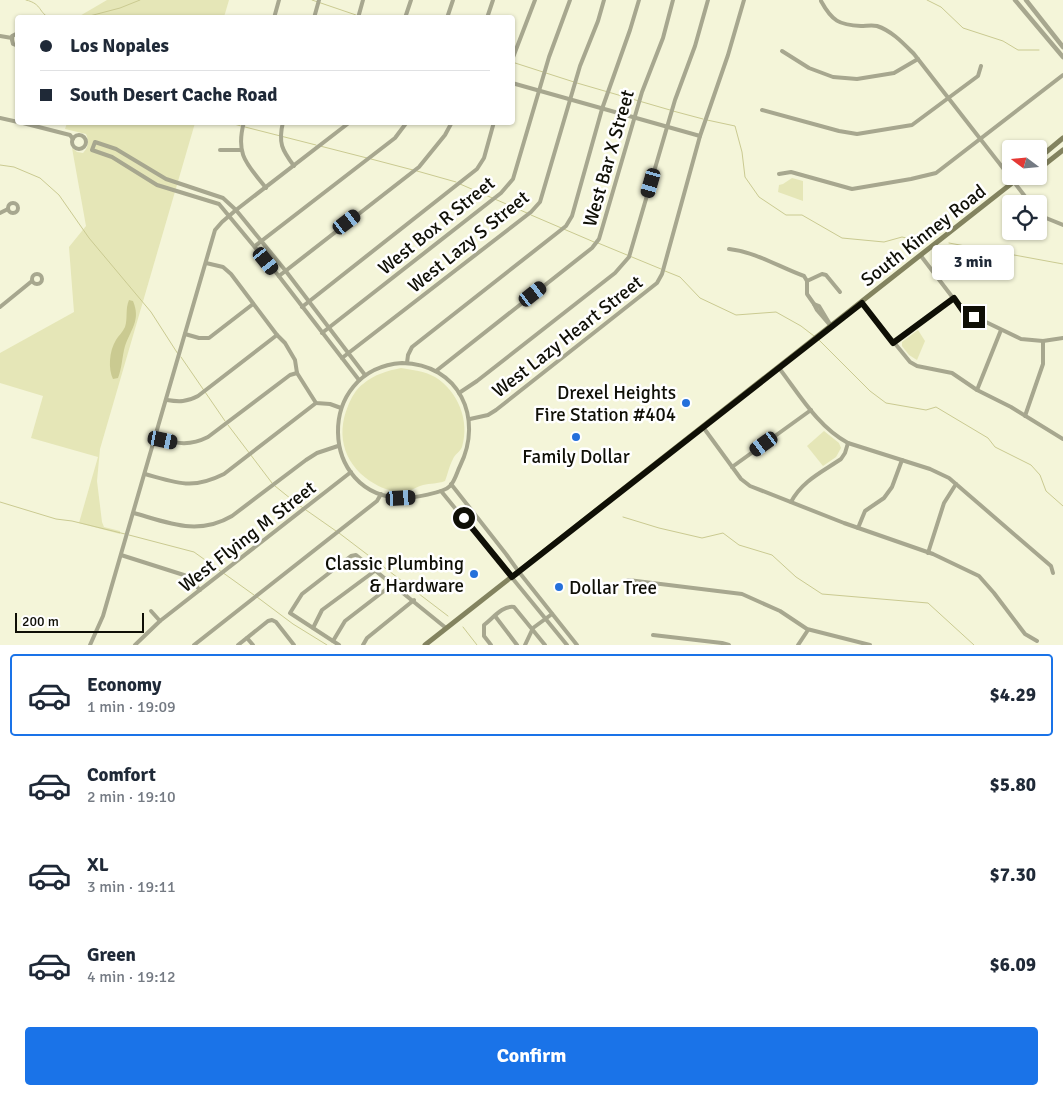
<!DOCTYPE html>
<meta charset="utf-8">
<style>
body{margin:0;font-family:Signika,sans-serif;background:#f6f6f7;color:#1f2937;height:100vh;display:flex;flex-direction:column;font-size:19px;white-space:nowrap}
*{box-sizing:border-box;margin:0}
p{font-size:16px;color:#747a83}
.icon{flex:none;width:28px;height:28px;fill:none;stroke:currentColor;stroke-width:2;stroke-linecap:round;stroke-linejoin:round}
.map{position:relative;height:645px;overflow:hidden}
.details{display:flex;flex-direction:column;background:#fff;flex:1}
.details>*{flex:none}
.banner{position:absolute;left:15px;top:15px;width:500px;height:110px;border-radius:5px;box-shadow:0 1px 4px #0004;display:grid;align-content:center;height:110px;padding:0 25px;background:#fff}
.needle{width:32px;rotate:286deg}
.controls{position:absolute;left:1002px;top:140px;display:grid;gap:10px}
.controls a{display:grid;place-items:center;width:45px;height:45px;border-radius:5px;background:#fff;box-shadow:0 1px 4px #0004;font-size:25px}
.scale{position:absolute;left:15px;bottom:12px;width:129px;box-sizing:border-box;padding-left:5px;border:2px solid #0f0f06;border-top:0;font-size:14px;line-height:18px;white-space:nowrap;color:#0f0f06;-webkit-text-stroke:4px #fff;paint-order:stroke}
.end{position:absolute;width:22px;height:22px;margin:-11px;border:6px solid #0f0f06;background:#fff;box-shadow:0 0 0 2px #fff}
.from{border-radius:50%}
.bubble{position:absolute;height:35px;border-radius:5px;background:#fff;box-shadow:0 1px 4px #0004;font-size:16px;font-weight:700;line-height:35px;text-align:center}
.car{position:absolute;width:15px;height:30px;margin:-15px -8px;border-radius:6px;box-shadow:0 0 4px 1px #0007;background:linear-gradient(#222 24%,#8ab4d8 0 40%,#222 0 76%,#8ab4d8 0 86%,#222 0)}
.banner b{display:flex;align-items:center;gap:18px;height:48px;font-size:19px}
.banner b+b{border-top:1px solid #e0e1e3}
.banner i{width:12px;height:12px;background:#1f2937}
ul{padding:9px 0 0;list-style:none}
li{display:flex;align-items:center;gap:15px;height:82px;margin:0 10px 8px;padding:0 15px;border:2px solid transparent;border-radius:5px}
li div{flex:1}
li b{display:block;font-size:19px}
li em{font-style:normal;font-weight:700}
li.selected{border-color:#1a73e8}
li>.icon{width:45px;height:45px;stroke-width:1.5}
.action{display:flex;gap:10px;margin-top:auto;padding:10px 25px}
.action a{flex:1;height:58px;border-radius:5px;background:#1a73e8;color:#fff;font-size:20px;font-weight:700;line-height:58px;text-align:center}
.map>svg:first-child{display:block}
.green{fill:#e5e6b7}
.water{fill:#caca91}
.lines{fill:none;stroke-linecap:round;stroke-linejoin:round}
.stream{stroke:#caca91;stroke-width:1}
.minor{stroke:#a7a78f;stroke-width:4}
.tertiary{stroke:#a7a78f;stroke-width:4.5}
.secondary{stroke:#83835f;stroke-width:5}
.route{stroke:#0f0f06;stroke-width:6}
.poi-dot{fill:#2570db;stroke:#fff;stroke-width:2}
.labels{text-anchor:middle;stroke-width:5;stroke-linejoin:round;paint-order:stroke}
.street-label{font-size:19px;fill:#0f0f06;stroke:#fff}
.poi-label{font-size:19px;fill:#0f0f06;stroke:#fff;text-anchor:end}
</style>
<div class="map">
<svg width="1063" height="645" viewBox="0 0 1063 645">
<rect width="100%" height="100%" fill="#f4f5d9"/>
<g class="green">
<polygon points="107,0 229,0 224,17 78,17"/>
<path d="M67,123h128l-95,326 -3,32 5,41 2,5 16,4v3l-41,-11 19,-66 -67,-19 12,-42 -43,-13v-30l74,-41 -5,-65 17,-21 -14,-78 5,4 6,1c6,-7 6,-11 3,-19l-21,-5z"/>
<polygon points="792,178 803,181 803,201 778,192 779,185 783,184"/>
<polygon points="918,330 925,341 917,360 909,355 902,346 902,342"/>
<path d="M401,368c12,2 23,3 34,9 23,14 35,44 27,70 -2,5 -7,7 -9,12 -4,7 -5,15 -8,22 -7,3 -15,2 -22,4 -5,1 -10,5 -15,6 -11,2 -23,-1 -33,-7 -30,-17 -40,-47 -27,-78 3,-8 8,-17 15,-22 12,-10 24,-13 38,-16z"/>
<polygon points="824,431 839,443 841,448 836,457 823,466 807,446"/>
</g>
<path class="water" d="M129,300l4,1c8,19 -2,28 -8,45 -3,11 -3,22 -7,32l-5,1c-5,-10 -4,-28 3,-39 2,-4 7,-8 9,-13 3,-9 0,-18 4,-27z"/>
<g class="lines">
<g class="stream">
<path d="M26,0c17,4 12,13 24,18"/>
<polyline points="312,0 356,15"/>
<polyline points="927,0 941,7 963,28 1003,41 1018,50 1039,50"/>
<polyline points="360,16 366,18"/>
<polyline points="82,18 120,8 140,0"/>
<polyline points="512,62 543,72"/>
<polyline points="546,73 574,82"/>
<polyline points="577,83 670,110"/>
<polyline points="673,111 703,119"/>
<polyline points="707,120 735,126 742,152 745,177 759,197 786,215 802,215 842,238 884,242 902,237 920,241 930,236 933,237"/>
<polyline points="227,122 241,126"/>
<polyline points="245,127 316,145"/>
<polyline points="320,146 367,158"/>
<polyline points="371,159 413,170"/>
<polyline points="0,165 14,167 40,178 59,195 89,238 151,312 178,354"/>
<polyline points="417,171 456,182"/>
<polyline points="460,184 527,213"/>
<polyline points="531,215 594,242"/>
<polyline points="598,243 661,269"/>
<polyline points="949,243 1063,264"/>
<polyline points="665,271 680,277 700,298 736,315 776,312 801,326 814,336"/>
<polyline points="818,339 870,391 886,403 926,410 936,407 988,438 995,447 1031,465 1040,475 1046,491 1063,506"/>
<polyline points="181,357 225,421"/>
<polyline points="228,425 272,483"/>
<polyline points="275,486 296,503 336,531"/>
<polyline points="0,502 56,519 72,521 125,534"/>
<polyline points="623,517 659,528 702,538 723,533 739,545 772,555 796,577 822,594 928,603 974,645"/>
<polyline points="339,533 448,616"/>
<polyline points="129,535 194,552 254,595"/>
<polyline points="257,597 293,624 327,645"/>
<polyline points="463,627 477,645"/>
</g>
<g class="minor">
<path d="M821,1c11,20 18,24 40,25 5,0 11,-1 16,0 15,5 26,17 37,28l117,150"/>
<polyline points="274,18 279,0"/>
<polyline points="314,18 319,0"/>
<polyline points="358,18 363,0"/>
<polyline points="405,18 411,0"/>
<polyline points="447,18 453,0"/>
<polyline points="487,18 493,0"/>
<polyline points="18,33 12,36 12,40 13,44 18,46"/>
<polyline points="0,36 12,38"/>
<polyline points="782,51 809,68 833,77 857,79 894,73 918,59"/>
<polyline points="512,60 535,0"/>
<polyline points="512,83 700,136"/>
<polyline points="762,110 839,131 857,134 912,125 978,76 981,66"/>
<polyline points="0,118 18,122"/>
<polyline points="19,122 70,135 73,139"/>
<path d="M244,122c-9,33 3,42 22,66"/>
<path d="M283,122c-5,21 -1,28 11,44"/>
<circle cx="79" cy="142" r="7"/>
<polyline points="220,150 241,150"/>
<polyline points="779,174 791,172 852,189 911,179 936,173 1063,75"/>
<circle cx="13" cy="208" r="5"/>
<polyline points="1039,212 1046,218 1063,225"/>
<polyline points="0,213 8,209"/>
<polyline points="255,246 395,138 407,122"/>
<path d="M729,249c27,3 50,18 75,27l3,5v13l7,10 5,2 12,20"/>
<polyline points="921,256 963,311 1021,339 1043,341 1063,338"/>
<polyline points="206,263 223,267 231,274 277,335 285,343 295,360 297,373 316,403 330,404 341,408"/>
<circle cx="37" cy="279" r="5"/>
<polyline points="279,276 419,167 445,135 452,122"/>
<polyline points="807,281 822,274 826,275 840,292"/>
<polyline points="862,303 910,362 917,366 952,373 977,390 1011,407 1063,439"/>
<polyline points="814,304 817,310 829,324"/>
<polyline points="0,307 32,281"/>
<polyline points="302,307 477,169 484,158 494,122"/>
<polyline points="322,333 501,193 513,179 549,57 570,0"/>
<polyline points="185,334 199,338 209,338 253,304"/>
<polyline points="893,343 953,298"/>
<polyline points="342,358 531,212 540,202 580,66 598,21 604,0"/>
<path d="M402,363c57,1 82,55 58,103 -3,6 -5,15 -10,20 -6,7 -38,12 -47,12 -85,-1 -88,-129 -1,-135z"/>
<polyline points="407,363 408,355 412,347 566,226 572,216 602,109 630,30 639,0"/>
<path d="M779,368c20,26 39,59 69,75l82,26 19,9 102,88 2,7"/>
<polyline points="436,371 592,248 599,239 642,92 663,38 673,0"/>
<polyline points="359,380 278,275 219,204 157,185 112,157 92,150 95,142 116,149 166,179 223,198 236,210 285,270 365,375"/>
<polyline points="977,390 1001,330"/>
<polyline points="459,393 477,381 615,273 629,257 675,100 695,46 708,0"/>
<path d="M167,400c12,2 20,2 31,-4l79,-61"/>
<polyline points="1025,416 1043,364 1043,341"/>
<polyline points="470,419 488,415 496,410 657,283 662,274 700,136 728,55 744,0"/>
<polyline points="703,427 741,479 750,486 844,523 933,554 979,576 994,593 1025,634 1037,641"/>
<path d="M156,438c20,5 32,9 52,-1l82,-62 7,-2"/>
<polyline points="732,467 811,410"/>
<path d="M145,474c33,9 47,16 79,0l92,-71"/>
<polyline points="451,484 506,554 519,572 577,645"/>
<polyline points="441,491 567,645"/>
<path d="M791,502c11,-21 31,-30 50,-43l4,-6 3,-10"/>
<path d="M134,513c35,10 64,23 98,3l74,-56 11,-7 21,-7"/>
<polyline points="858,528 865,511 884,498 892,487 902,460"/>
<polyline points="928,553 944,503 956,484"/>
<polyline points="121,555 187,576 200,590"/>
<polyline points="628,580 742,594 780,611 807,629 870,645"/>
<polyline points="151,611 160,621"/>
<polyline points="495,616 517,645"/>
<polyline points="313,628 322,610 376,570"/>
<polyline points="653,635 722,643 729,645"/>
<polyline points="247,638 253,645"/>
<polyline points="333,641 345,621 393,584"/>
<polyline points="90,645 103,616 215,230 222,222 236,210 350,122"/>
<polyline points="135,645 160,621 351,472"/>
<polyline points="194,645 377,501 381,494"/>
<polyline points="238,645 268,621 272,620 276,622 294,645"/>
<polyline points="339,645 290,613 302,594 351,556 356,555 446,628"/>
<polyline points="363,645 367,638 414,600"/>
<path d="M491,645l-7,-9v-11c9,-7 19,-20 30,-18l31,38"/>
<polyline points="525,645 533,628 552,614"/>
<polyline points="798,645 808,630"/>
</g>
<g class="tertiary">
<polyline points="1015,0 1063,57"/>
<polyline points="1026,0 1063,47"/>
</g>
<g class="secondary">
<polyline points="1039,158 1063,138"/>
<polyline points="1039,169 1063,150"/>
<polyline points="425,645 1021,176"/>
</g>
</g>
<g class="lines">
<polyline class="route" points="464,518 512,577 862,303 893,343 954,298 963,311 974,317"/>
</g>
<g class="poi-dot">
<circle cx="686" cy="403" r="5"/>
<circle cx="576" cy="437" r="5"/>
<circle cx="474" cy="574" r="5"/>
<circle cx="559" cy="587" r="5"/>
</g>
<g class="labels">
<g class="street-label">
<text transform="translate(608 158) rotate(-74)" y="7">West Bar X Street</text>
<text transform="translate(436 225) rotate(-39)" y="7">West Box R Street</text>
<text transform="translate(923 235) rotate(-38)" y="7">South Kinney Road</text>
<text transform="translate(468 241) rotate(-39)" y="7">West Lazy S Street</text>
<text transform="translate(567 336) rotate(-38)" y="7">West Lazy Heart Street</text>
<text transform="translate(247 536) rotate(-38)" y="7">West Flying M Street</text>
</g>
<g class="poi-label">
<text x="676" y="399">Drexel Heights<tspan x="676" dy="22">Fire Station #404</tspan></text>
<text x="576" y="463" text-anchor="middle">Family Dollar</text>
<text x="464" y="570">Classic Plumbing<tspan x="464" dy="22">&amp; Hardware</tspan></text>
<text x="569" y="594" text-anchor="start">Dollar Tree</text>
</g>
</g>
</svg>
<div class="controls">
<a><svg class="needle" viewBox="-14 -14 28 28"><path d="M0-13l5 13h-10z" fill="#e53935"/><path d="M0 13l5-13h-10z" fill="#747a83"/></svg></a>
<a><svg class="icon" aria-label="locate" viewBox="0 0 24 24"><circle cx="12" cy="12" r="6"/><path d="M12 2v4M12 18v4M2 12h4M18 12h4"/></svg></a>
</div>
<div class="scale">200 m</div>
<i class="end from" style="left:464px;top:518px"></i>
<i class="end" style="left:974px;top:317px"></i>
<div class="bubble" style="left:932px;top:245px;width:82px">3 min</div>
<i class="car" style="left:651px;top:183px;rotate:196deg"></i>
<i class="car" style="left:347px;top:222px;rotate:53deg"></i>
<i class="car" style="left:266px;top:261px;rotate:141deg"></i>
<i class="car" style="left:533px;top:294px;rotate:52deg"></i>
<i class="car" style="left:163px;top:440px;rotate:102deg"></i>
<i class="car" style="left:764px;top:444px;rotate:234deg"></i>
<i class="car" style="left:401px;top:498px;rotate:87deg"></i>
<div class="banner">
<b><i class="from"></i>Los Nopales</b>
<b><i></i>South Desert Cache Road</b>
</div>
</div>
<section class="details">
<ul>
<li class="selected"><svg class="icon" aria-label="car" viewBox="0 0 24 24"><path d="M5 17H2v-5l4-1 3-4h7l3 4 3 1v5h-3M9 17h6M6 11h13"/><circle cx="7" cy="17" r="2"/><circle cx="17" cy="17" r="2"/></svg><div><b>Economy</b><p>1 min · 19:09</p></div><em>$4.29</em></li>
<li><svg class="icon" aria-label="car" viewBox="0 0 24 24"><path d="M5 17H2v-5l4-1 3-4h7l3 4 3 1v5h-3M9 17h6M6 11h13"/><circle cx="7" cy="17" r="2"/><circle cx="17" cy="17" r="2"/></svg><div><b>Comfort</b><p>2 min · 19:10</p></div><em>$5.80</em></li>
<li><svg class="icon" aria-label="car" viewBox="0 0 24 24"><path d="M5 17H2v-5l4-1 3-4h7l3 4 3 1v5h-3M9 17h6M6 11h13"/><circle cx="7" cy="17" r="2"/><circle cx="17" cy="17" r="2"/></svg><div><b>XL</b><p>3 min · 19:11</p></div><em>$7.30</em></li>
<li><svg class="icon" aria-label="car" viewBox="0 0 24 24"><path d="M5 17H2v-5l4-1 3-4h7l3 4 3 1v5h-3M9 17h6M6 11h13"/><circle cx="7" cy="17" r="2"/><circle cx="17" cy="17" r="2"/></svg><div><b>Green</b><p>4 min · 19:12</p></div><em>$6.09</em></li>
</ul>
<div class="action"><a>Confirm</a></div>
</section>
